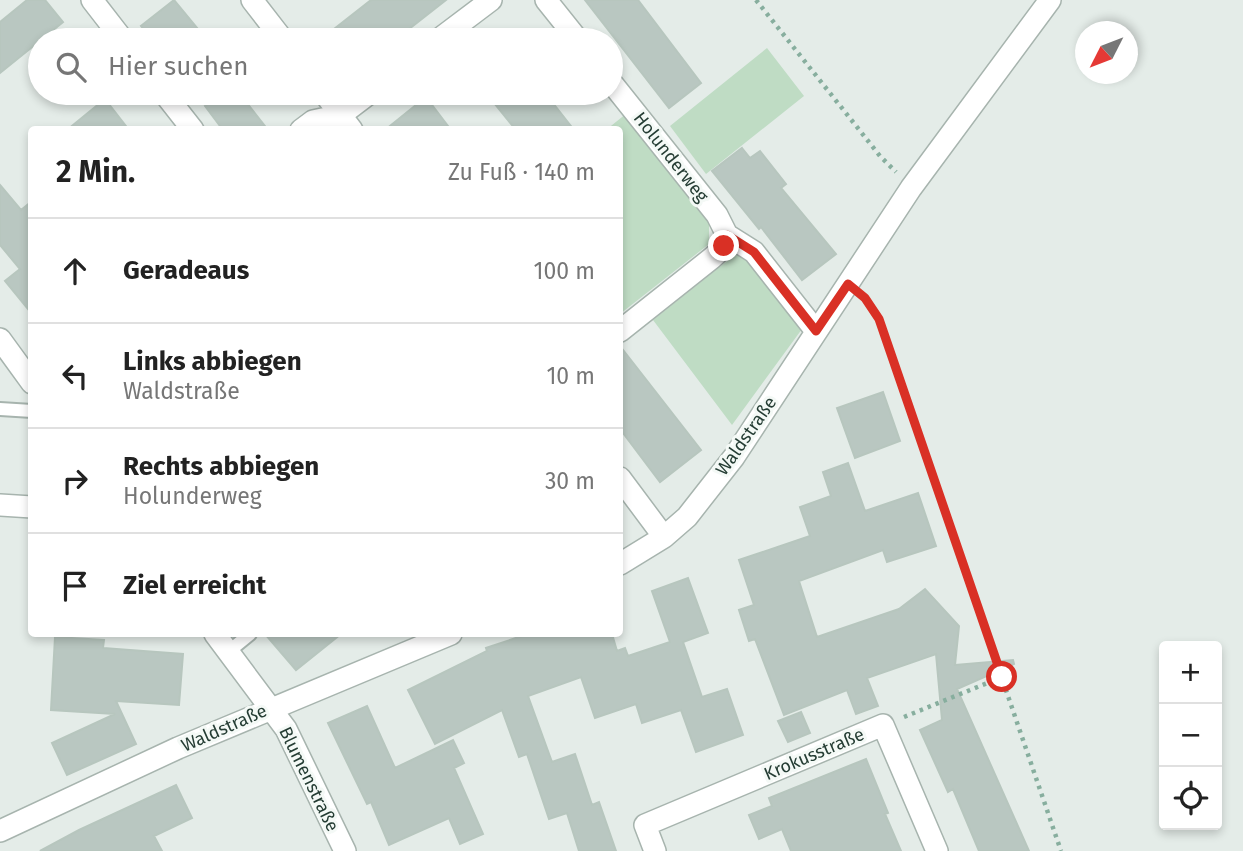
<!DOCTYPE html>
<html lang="de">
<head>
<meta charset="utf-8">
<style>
	body { margin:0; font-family:"Fira Sans",sans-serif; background:#f2f2f2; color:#222 }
	.controls { position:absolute; right:21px; bottom:21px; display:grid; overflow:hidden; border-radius:7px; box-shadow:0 4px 10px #0003 }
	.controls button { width:63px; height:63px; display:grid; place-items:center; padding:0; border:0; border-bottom:2px solid #e0e0e0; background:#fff; color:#222; font:35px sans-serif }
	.compass { position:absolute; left:1075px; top:21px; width:63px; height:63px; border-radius:50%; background:#fff; box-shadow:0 4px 10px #0003; rotate:228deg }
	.stop { position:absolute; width:21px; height:21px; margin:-16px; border:5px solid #d93025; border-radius:50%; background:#fff }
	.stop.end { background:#d93025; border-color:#fff; box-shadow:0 2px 7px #0008 }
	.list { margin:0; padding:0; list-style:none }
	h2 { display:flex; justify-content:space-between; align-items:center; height:91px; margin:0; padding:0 28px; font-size:30px }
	h2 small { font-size:23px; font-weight:400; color:#767676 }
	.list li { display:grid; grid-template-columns:46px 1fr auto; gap:21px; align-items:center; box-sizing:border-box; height:105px; padding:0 28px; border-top:2px solid #e0e0e0 }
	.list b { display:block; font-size:26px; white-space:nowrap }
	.list p { margin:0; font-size:23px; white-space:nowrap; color:#767676 }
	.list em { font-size:23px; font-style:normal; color:#767676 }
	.icon { flex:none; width:38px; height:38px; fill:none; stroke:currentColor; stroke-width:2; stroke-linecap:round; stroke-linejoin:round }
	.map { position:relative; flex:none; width:1243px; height:851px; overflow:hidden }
	.search { position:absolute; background:#fff; box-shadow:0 4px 10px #0003; left:28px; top:28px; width:595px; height:77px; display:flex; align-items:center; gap:18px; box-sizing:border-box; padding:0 24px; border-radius:38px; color:#767676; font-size:26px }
	.panel { position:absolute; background:#fff; box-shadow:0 4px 10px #0003; left:28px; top:126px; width:595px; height:511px; border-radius:7px }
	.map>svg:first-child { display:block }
	.green { fill:#bfdcc4 }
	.building { fill:#b9c7c1; stroke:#b7c6be; stroke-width:2 }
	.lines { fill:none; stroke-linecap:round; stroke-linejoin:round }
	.service-casing { stroke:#a7b4ae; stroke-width:16 }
	.minor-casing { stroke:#a7b4ae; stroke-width:24 }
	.path { stroke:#87ae9e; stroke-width:4.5; stroke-dasharray:3.5 5; stroke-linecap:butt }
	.service { stroke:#fff; stroke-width:12 }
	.minor { stroke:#fff; stroke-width:21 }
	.route { stroke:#d93025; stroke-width:9 }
	.labels { text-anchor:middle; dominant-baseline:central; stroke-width:6; stroke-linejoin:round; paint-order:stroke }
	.street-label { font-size:18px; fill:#253d34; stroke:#f4f9f6 }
</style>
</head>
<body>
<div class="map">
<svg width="1243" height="851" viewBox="0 0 1243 851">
	<rect width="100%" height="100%" fill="#e4ece8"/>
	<path class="green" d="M 767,48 L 804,96 L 706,174 L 670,126 Z
		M 627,113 L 709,222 L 709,244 L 620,314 L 620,130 L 606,130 Z
		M 736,254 L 748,257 L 802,329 L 732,425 L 653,320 Z"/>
	<path class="building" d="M 27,0 L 45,0 L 63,22 L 0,73 L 0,22 Z
		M 174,0 L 207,40 L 152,40 L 141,26 Z
		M 371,0 L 446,0 L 395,40 L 320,40 Z
		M 585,0 L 638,0 L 701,83 L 669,108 Z
		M 222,93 L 239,93 L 268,130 L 223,130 L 205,106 Z
		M 486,93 L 545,93 L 574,130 L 516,130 Z
		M 426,97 L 451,130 L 385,130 Z
		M 105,99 L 129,130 L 67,130 Z
		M 742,148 L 750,158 L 760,151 L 786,184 L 781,188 L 836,254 L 802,280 L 761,227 L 759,229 L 712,171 Z
		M 0,185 L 21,210 L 32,201 L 32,314 L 5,281 L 20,269 L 0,245 Z
		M 620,346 L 701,450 L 660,482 L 620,429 Z
		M 883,392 L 900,441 L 855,458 L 837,408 Z
		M 848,463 L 865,511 L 918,493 L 936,546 L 887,562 L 883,550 L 799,581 L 817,637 L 899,609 L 925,589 L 959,626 L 955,665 L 1013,660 L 1014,664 L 957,689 L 1029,851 L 979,851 L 953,789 L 948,792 L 920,730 L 942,720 L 936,654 L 867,678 L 878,706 L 856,714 L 847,690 L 784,715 L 755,639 L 749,641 L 739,610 L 754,605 L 739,560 L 810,536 L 800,507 L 831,496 L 823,472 Z
		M 688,578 L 708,633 L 683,642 L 702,697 L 727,689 L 743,735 L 696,752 L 681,710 L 642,723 L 636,704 L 595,718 L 581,677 L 528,696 L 552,762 L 575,754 L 592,805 L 599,802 L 616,851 L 579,851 L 567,813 L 549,819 L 527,754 L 519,757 L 502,710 L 435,744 L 408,690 L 487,651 L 486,648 L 528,634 L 612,634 L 617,651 L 625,648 L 628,656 L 670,642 L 652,591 Z
		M 265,634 L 341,634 L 296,670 Z
		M 55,637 L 104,640 L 103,648 L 183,654 L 179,705 L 116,701 L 136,744 L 67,775 L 52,743 L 115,714 L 51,710 Z
		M 367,706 L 395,768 L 453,740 L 464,763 L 454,768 L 483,834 L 460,844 L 449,818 L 389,845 L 371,802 L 367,804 L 328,723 Z
		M 801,712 L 810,733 L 788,742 L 778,721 Z
		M 866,759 L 888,813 L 885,814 L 901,851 L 791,851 L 782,829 L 759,839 L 749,815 L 772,806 L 769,798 Z
		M 176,785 L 192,818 L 154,836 L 162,851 L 40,851 L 79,830 Z"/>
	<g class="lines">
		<g class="service-casing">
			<path id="service" d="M 0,409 L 32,411
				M 228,652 L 250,634"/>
		</g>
		<g class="minor-casing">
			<path id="minor" d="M 92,0 L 123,40
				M 252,0 L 283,40
				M 546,0 L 578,40
				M 438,40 L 491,0
				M 611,82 L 717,215 L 727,235 L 725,246 L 712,258 L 620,331
				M 164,93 L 193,130
				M 324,93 L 352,130
				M 301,130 L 313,121 L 341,115 L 370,93
				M 727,235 L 754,252 L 816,331
				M 0,339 L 32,383
				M 620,478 L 664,537
				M 0,505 L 32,507
				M 620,564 L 664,537 L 687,517 L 734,457 L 911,188 L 1050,0
				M 215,634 L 286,729 L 345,851
				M 0,831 L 178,748 L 451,634
				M 655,851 L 645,825 L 883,725 L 937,851"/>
		</g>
		<path class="path" d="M 756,0 L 880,156 L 896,172
			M 865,298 L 879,319 L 1061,851
			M 904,717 L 1002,677"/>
		<use href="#service" class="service"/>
		<use href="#minor" class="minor"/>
	</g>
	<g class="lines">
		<path class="route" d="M 724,246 L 727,235 L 754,252 L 816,331 L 848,284 L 865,298 L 879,319 L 1002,677"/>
	</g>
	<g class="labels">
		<g class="street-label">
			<text transform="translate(671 157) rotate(52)">Holunderweg</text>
			<text transform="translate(746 436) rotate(-55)">Waldstraße</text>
			<text transform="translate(224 728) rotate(-24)">Waldstraße</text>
			<text transform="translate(814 754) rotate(-23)">Krokusstraße</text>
			<text transform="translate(309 779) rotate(64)">Blumenstraße</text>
		</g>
	</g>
</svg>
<div class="controls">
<button>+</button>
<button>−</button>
<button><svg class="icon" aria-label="locate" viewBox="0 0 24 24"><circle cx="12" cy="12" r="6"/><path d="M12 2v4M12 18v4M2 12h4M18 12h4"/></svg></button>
</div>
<svg class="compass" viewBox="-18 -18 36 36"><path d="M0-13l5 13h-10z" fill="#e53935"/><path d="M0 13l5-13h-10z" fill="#767676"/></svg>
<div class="stop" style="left:1002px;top:677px"></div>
<div class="stop end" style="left:724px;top:246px"></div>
<div class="search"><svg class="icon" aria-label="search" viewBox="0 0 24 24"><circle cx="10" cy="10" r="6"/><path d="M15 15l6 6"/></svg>Hier suchen</div>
<section class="panel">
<h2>2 Min.<small>Zu Fuß · 140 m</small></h2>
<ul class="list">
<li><svg class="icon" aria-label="ahead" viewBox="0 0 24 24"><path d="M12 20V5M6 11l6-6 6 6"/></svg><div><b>Geradeaus</b></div><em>100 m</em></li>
<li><svg class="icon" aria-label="left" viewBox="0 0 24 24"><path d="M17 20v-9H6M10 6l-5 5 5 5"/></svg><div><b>Links abbiegen</b><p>Waldstraße</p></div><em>10 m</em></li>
<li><svg class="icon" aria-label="right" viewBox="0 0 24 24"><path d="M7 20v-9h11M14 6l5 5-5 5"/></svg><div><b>Rechts abbiegen</b><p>Holunderweg</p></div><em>30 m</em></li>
<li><svg class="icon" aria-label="arrive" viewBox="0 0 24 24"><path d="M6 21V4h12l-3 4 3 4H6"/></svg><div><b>Ziel erreicht</b></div></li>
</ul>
</section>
</div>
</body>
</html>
